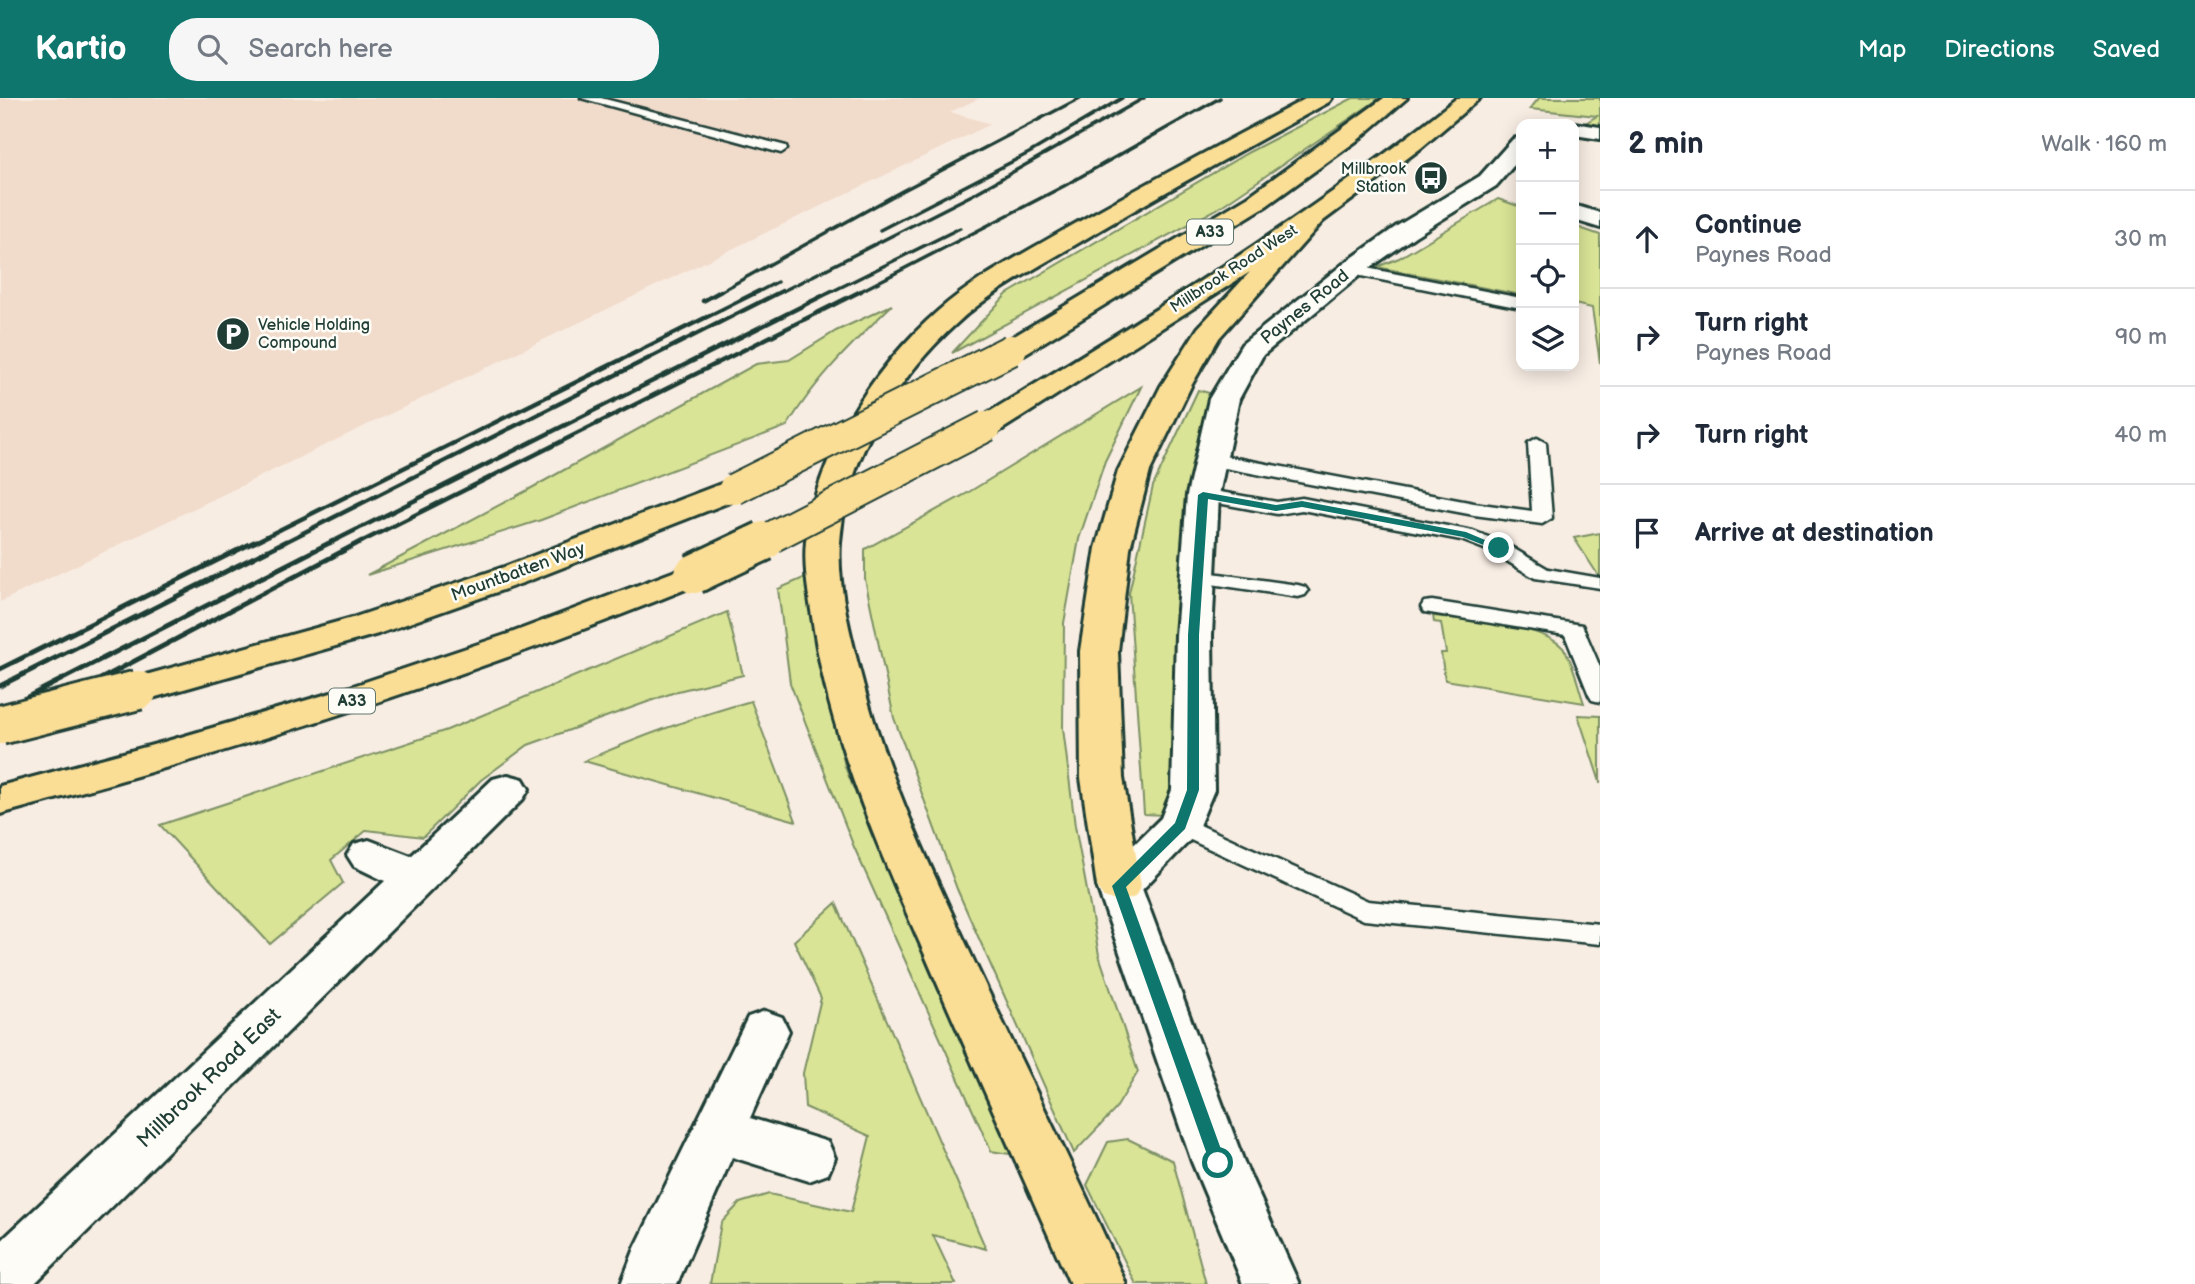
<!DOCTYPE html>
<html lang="en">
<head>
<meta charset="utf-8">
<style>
	body { margin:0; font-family:"Balsamiq Sans",sans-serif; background:#f6f6f7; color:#1f2937 }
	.controls { position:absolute; right:21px; top:21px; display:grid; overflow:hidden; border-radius:14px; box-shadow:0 4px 18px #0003 }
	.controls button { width:63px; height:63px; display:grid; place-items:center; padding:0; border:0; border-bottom:2px solid #e0e1e3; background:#fff; color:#1f2937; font:35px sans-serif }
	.stop { position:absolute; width:21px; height:21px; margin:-16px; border:5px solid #0f766e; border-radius:50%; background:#fff }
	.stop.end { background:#0f766e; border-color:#fff; box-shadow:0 2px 7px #0008 }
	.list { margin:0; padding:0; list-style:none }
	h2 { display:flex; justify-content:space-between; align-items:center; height:91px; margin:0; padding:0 28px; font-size:30px }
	h2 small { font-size:23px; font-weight:400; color:#747a83 }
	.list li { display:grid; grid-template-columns:46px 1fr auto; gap:21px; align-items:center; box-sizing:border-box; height:98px; padding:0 28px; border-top:2px solid #e0e1e3 }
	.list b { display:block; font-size:26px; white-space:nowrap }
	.list p { margin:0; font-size:23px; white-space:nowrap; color:#747a83 }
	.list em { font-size:23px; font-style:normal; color:#747a83 }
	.icon { flex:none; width:38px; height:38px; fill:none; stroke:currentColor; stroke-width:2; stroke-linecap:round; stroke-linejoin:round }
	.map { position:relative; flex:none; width:1600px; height:1186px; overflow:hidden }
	header { display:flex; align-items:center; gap:42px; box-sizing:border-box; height:98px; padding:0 35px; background:#0f766e; color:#fff }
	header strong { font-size:33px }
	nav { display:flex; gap:38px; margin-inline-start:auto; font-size:24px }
	.search { width:490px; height:63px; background:#f6f6f7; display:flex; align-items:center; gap:18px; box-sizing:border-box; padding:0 24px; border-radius:28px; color:#747a83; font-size:26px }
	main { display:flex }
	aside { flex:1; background:#fff }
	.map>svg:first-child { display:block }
	.built { fill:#f1dbcb }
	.green { fill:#d9e496; stroke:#7c9065; stroke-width:2 }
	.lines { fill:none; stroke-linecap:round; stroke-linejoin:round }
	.lane-casing { stroke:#1f3d34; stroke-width:5 }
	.street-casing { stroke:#1f3d34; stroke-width:6 }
	.secondary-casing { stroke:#1f3d34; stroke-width:6 }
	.highway-casing { stroke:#1f3d34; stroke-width:6 }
	.lane { fill:#fdfcf7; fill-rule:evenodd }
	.street { fill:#fdfcf7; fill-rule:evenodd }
	.secondary { fill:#fdfcf7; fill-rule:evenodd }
	.highway { fill:#fbde96; fill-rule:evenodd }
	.rail-far2 { stroke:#1f3d34; stroke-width:3.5 }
	.rail-far1 { stroke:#1f3d34; stroke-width:4.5 }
	.rail { stroke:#1f3d34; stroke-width:5 }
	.highway-bridge-far1-casing { stroke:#1f3d34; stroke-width:34; stroke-linecap:butt }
	.highway-bridge-casing { stroke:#1f3d34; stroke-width:44; stroke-linecap:butt }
	.highway-bridge-far1 { stroke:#fbde96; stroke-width:30 }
	.highway-bridge { stroke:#fbde96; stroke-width:38 }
	.route { fill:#0f766e }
	.labels { text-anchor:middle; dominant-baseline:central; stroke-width:5; stroke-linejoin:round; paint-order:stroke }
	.far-poi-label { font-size:16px; fill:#1f3d34; stroke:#fdfcf7; text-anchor:end }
	.shield { fill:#fdfcf7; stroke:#62766e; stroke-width:2 }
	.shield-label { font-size:16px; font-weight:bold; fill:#1f3d34 }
	.far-street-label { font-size:16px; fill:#1f3d34; stroke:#fdfcf7 }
	.street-label { font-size:18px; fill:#1f3d34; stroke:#fdfcf7 }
	.near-street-label { font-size:21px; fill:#1f3d34; stroke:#fdfcf7 }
</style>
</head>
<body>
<header>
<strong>Kartio</strong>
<div class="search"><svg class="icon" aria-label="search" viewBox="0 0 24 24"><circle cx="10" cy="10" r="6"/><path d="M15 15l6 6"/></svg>Search here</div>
<nav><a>Map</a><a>Directions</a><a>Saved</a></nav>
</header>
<main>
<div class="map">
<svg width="1600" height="1186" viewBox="0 0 1600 1186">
	<rect width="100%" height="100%" fill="#f8ede3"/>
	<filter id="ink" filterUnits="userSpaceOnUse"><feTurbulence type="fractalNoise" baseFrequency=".0143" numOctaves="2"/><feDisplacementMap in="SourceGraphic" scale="14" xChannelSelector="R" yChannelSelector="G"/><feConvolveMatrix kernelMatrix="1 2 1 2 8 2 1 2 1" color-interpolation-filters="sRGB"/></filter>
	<g filter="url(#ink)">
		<path class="built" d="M 0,0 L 980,0 L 950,14 L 991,26 L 0,504 Z"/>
		<path class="green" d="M 1353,0 L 1380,0 L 1217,111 L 952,255 L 1007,196 L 1249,54 Z
			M 1539,0 L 1600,0 L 1600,33 L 1580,28 L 1597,18 L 1530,11 Z
			M 1498,101 L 1521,109 L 1521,197 L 1377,169 L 1399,160 Z
			M 1574,128 L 1600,137 L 1600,265 L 1592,210 L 1574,206 Z
			M 892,207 C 849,249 819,277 787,328 L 541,422 L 367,477 L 526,393 L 756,266 L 789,262 L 836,233 Z
			M 1141,289 L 1105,363 L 1079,441 L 1064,525 L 1063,630 L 1075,728 L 1099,857 L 1138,974 L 1115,1012 L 1074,1055 L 957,791 L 894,620 L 865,481 L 865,451 L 964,397 Z
			M 1198,292 L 1209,295 C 1189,385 1178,475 1177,567 C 1176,612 1179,657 1180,702 L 1165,717 L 1144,716 L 1129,495 L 1153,388 Z
			M 1600,435 L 1600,480 L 1574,440 Z
			M 806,479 L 845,669 L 899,801 L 1022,1058 L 991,1053 L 854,749 L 790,585 L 778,491 Z
			M 727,514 L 743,577 L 678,593 L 528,647 L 481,682 L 423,739 L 367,732 L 331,762 L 343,785 L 270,846 L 160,727 L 447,632 Z
			M 1433,518 C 1464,522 1550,526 1566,554 C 1575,569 1578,589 1584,605 L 1445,582 L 1441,555 L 1446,555 L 1441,525 L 1434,524 Z
			M 751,603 L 796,723 L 584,663 C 639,639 693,619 751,603 Z
			M 1578,617 L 1600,618 L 1600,685 L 1600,684 Z
			M 836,805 L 986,1151 L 933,1137 L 956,1186 L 710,1186 L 721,1125 L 740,1105 L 769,1096 L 851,1114 L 870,1038 L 805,1009 L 803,975 L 821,900 L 794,843 Z
			M 1128,1041 L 1173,1063 L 1206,1186 L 1136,1186 L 1087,1087 L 1108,1044 Z"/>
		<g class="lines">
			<g class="lane-casing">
				<path id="lane" d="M 581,0 L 601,0 L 786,48 L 787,51 L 781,55 Z
					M 1351,167 L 1516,199 L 1521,201 L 1521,207 L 1516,209 L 1346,175 L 1343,172 Z
					M 1537,340 L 1546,345 L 1552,420 L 1542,426 L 1474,417 L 1209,367 L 1200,361 L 1209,355 L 1474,405 L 1532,413 L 1528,345 Z
					M 1203,391 L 1277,404 L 1302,400 L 1473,433 L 1506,446 L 1548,471 L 1600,480 L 1600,490 L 1535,480 L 1492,454 L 1461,442 L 1302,412 L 1277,416 L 1196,401 L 1193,397 Z
					M 1198,473 L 1298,487 L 1305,489 L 1308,493 L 1305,497 L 1298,499 L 1191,483 L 1188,479 L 1191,475 Z
					M 1432,503 L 1582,527 L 1600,569 L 1600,604 L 1592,602 L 1589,597 L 1565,537 L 1424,514 L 1421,509 L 1424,504 Z
					M 1180,718 L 1368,803 L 1600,826 L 1600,846 L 1364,822 L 1171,733 L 1167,727 L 1171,721 Z"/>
			</g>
			<g class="street-casing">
				<path id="street" d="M 1574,25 L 1600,29 L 1600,41 L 1574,37 L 1574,26 L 1567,26 Z
					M 1521,39 L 1521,59 L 1496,88 L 1415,138 L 1360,177 L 1263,257 L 1239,301 L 1219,397 L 1212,537 L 1214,692 L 1195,737 L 1135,799 L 1119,804 L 1103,799 L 1097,788 L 1103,777 L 1161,720 L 1172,692 L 1176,537 L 1187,397 L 1209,301 L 1242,246 L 1342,167 L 1397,128 L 1480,78 L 1513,41 Z
					M 1574,107 L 1600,115 L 1600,130 L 1574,122 Z
					M 508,677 L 523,681 L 529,691 L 523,701 L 34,1186 L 0,1186 L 0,1144 L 385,783 L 354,768 L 347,757 L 354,746 L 369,742 L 411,758 L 493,681 Z
					M 765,913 L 782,919 L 789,933 L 750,1020 L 828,1044 L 835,1060 L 828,1076 L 809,1083 L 732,1059 L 677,1186 L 621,1186 L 635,1150 L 748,919 Z"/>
			</g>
			<g class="secondary-casing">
				<path id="secondary" d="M 1119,772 L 1135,777 L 1141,788 L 1244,1064 L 1299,1186 L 1243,1186 L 1192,1064 L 1097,788 L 1103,777 Z"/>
			</g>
			<g class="highway-casing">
				<path id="highway" d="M 1307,0 L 1332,0 L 1329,4 C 1244,51 1158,97 1075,147 C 1035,171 991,193 957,225 C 896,280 846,361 840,444 C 837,485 849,531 859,570 C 883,667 925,758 967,848 C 1019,961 1076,1072 1126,1186 L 1070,1186 C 1022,1076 972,967 925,857 C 879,752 832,646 814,532 C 810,503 803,472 806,443 C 817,356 873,270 938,213 C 973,182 1016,160 1057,136 C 1139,89 1223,45 1307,0 Z
					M 1384,0 L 1407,0 L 1359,41 L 1266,108 L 1021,258 L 1011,260 L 1001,258 L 997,252 L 1001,246 L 1249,98 Z
					M 1457,0 L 1480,0 L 1421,50 L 1323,123 L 1219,240 L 1191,288 L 1150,373 L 1130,450 L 1118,553 L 1123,680 L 1141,788 L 1135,799 L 1119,804 L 1103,799 L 1097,788 L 1081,680 L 1080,553 L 1096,450 L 1118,373 L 1161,288 L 1198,230 L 1250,174 L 998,334 L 987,337 L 976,334 L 972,328 L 976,322 C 1142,222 1306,121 1457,0 Z
					M 734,381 L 745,384 L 750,391 L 745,398 L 528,483 L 378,536 L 138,604 L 124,601 L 119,592 L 124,583 L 352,520 L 504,469 Z
					M 694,466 L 706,469 L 711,476 L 706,483 C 476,577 240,652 0,716 L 0,688 L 164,644 L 338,593 L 511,535 Z"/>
			</g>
			<use href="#lane" class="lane"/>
			<use href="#street" class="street"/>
			<use href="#secondary" class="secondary"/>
			<use href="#highway" class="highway"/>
			<path class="rail-far2" d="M 880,132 L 1029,55 L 1122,0
				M 718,195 L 902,93 L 1080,0
				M 756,195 L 777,184
				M 779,195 L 972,97 L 1144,0
				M 829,195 L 960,130
				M 857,195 L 1064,88 L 1220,0"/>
			<path class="rail-far1" d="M 703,203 L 721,193
				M 253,445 L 759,193
				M 283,445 L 782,193
				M 330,445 L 832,193
				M 359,445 L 861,193"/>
			<path class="rail" d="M 0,571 L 256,443
				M 0,588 L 286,443
				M 0,613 L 333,443
				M 0,634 L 362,443"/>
			<g class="highway-bridge-far1-casing">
				<path id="highway-bridge-far1" d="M 734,391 L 1011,252
					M 760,445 L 987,328"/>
			</g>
			<g class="highway-bridge-casing">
				<path id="highway-bridge" d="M 694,476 L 764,443
					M 0,627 L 138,592"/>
			</g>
			<use href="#highway-bridge-far1" class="highway-bridge-far1"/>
			<use href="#highway-bridge" class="highway-bridge"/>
		</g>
	</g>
	<path class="route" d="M 1203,394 L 1276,407 L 1302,403 L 1466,434 L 1504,450 L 1499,453 L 1463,439 L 1302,409 L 1276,413 L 1208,401 L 1199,537 L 1199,692 L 1185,731 L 1126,789 L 1226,1065 L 1224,1069 L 1212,1069 L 1210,1065 L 1112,788 L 1175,725 L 1187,692 L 1188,537 L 1198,397 Z"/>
	<defs>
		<g id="bus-disc" transform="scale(1.75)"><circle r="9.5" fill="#1f3d34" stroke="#fdfcf7"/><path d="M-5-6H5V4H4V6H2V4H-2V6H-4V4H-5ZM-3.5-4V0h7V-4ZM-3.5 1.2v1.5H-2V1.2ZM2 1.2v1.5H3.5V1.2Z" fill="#fff"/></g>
		<g id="parking-disc" transform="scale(1.75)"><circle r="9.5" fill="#1f3d34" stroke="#fdfcf7"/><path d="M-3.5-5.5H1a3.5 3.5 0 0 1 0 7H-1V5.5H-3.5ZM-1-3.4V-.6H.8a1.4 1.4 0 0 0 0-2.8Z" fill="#fff"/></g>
	</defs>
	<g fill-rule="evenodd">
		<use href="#bus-disc" x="1431" y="80"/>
		<use href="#parking-disc" x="233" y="236"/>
	</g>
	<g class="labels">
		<g class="far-poi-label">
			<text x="1406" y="71">Millbrook<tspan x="1406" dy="18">Station</tspan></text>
			<text x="258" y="227" text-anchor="start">Vehicle Holding<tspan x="258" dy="18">Compound</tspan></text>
		</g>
		<g class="shield">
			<rect x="1187" y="121.5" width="46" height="25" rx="5"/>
			<rect x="329" y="590.5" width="46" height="25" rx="5"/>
		</g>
		<g class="shield-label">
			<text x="1210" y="134">A33</text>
			<text x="352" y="603">A33</text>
		</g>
		<g class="far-street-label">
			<text transform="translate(1234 171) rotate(-33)">Millbrook Road West</text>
		</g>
		<g class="street-label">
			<text transform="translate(1305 209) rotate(-39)">Paynes Road</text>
			<text transform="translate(518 474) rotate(-20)">Mountbatten Way</text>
		</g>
		<g class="near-street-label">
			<text transform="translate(209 980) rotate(-44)">Millbrook Road East</text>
		</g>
	</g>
</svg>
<div class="controls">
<button>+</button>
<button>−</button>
<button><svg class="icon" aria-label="locate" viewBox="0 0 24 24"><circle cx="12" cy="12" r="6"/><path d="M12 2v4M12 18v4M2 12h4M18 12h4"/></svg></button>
<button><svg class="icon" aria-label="layers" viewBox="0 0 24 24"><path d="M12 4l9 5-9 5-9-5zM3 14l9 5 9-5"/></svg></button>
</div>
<div class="stop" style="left:1218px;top:1065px"></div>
<div class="stop end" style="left:1499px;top:450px"></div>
</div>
<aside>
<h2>2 min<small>Walk · 160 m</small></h2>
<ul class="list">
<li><svg class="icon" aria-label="ahead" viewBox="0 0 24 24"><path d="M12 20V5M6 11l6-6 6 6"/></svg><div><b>Continue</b><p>Paynes Road</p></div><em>30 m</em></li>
<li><svg class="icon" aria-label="right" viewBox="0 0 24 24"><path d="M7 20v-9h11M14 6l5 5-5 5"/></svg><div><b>Turn right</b><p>Paynes Road</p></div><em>90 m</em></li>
<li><svg class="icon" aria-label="right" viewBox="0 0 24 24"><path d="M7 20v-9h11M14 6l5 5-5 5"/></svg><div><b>Turn right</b></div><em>40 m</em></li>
<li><svg class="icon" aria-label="arrive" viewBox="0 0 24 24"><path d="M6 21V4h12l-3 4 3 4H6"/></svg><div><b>Arrive at destination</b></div></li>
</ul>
</aside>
</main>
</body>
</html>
